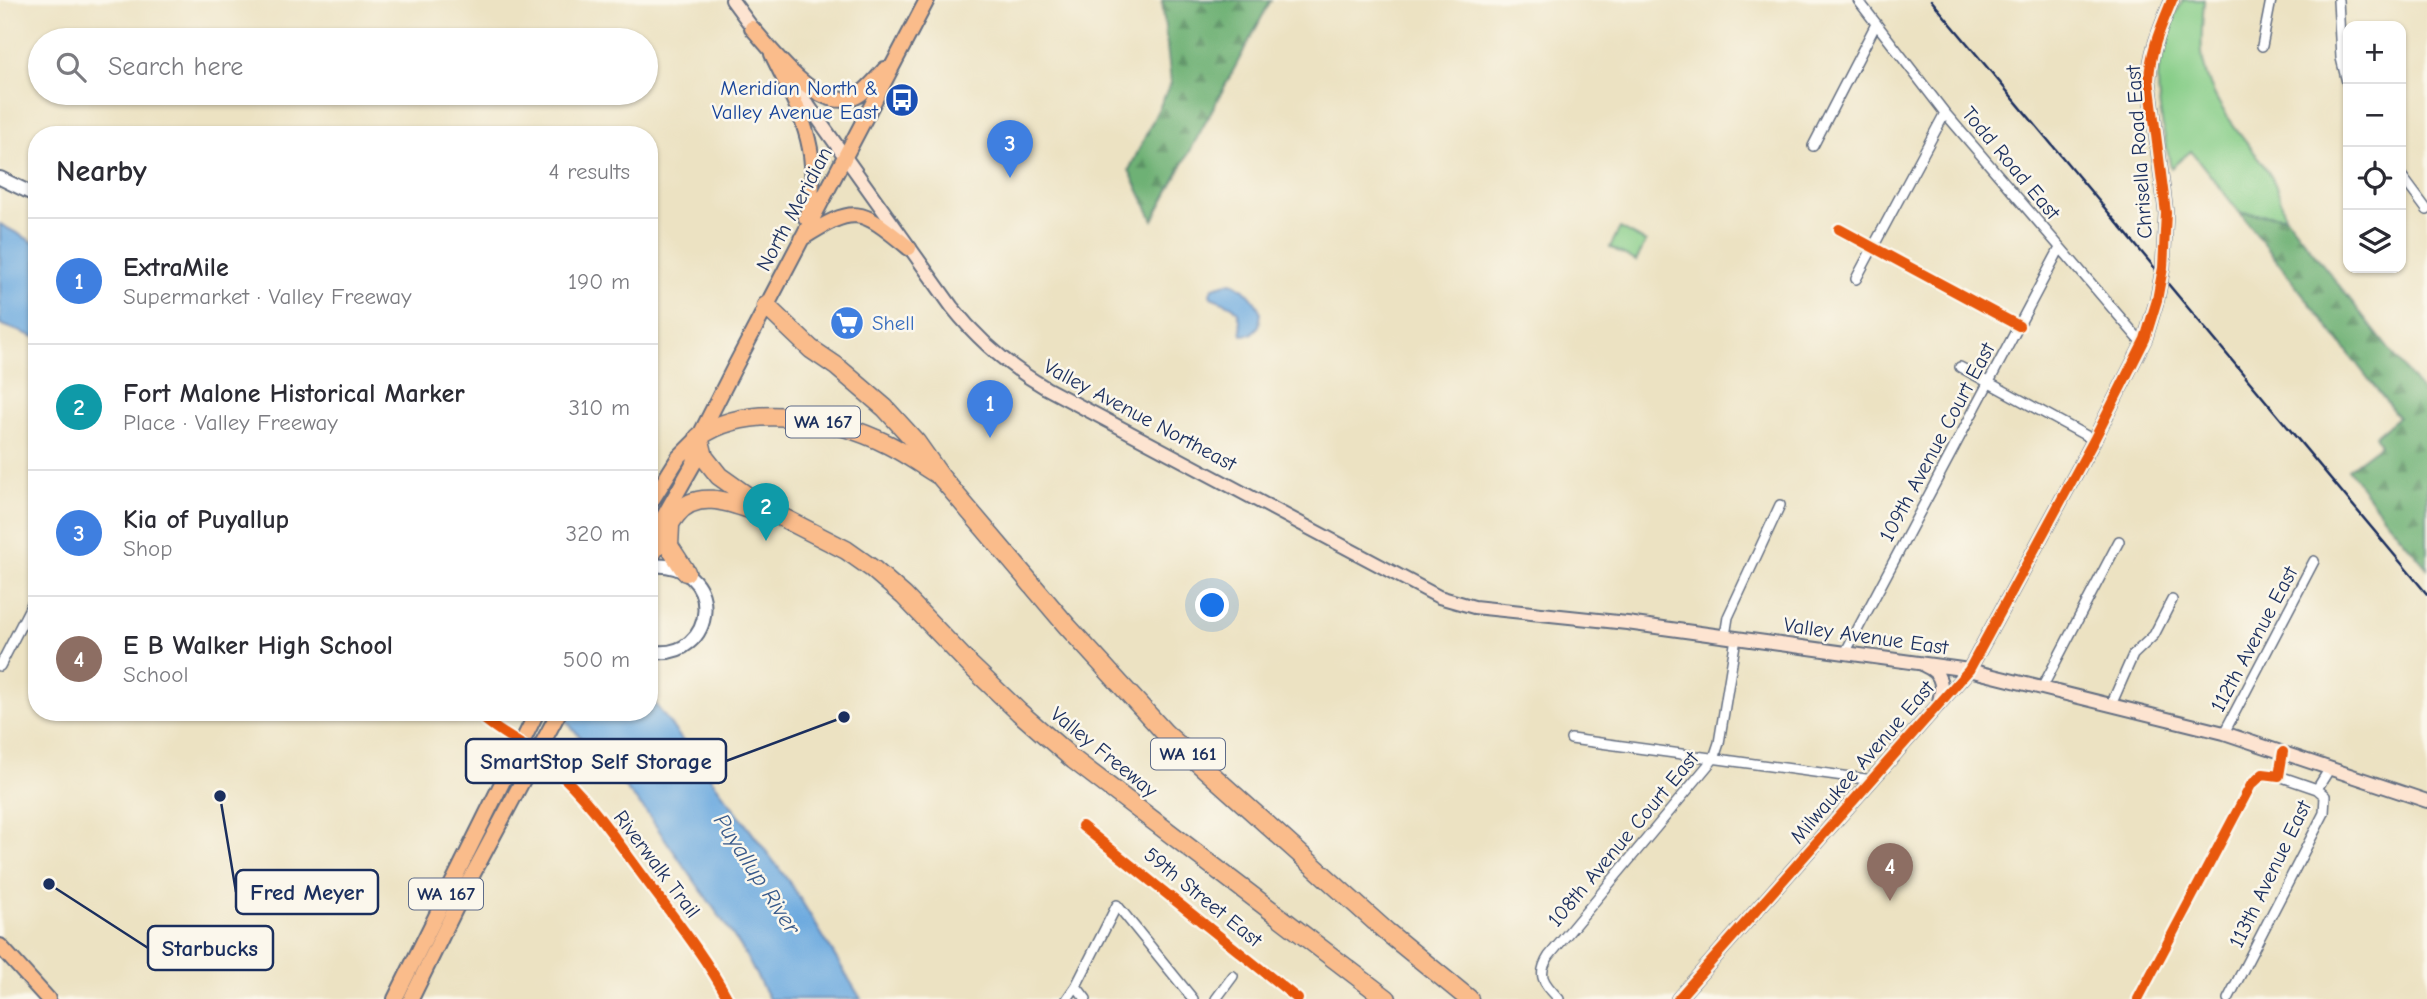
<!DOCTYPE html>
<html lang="en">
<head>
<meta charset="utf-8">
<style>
	body { margin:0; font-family:"Comic Neue",sans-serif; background:#f7f7f7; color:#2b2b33 }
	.controls { position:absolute; right:21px; top:21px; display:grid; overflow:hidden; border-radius:14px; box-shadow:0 2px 5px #0004 }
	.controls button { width:63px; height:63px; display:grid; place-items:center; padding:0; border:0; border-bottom:2px solid #e1e1e2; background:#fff; color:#2b2b33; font:35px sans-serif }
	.you { position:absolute; left:1213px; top:606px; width:24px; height:24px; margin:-18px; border:5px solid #fff; border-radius:50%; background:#1a73e8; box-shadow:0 0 0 10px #1a73e833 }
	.badge { display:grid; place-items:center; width:46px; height:46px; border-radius:50%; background:#0b8043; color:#fff; font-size:23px; font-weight:700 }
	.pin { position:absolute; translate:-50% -58px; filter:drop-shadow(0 2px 4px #0008) }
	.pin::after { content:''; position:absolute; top:37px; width:24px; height:21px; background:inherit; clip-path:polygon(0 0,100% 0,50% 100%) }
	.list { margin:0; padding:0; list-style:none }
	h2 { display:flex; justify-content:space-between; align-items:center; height:91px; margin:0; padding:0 28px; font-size:30px }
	h2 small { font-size:23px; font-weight:400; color:#7c7c81 }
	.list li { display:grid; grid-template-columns:46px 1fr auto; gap:21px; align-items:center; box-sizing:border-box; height:126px; padding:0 28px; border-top:2px solid #e1e1e2 }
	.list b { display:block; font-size:26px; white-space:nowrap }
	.list p { margin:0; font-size:23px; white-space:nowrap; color:#7c7c81 }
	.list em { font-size:23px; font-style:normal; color:#7c7c81 }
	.icon { flex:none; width:38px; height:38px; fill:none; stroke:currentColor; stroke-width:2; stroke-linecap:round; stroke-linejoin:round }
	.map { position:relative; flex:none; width:2427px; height:999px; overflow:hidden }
	.search { position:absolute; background:#fff; box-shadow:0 2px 5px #0004; left:28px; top:28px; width:630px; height:77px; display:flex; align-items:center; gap:18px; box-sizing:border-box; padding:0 24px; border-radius:38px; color:#7c7c81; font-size:26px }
	.panel { position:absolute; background:#fff; box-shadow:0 2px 5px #0004; left:28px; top:126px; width:630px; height:595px; border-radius:28px }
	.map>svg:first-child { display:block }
	.green { fill:#88ce89; stroke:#527e74; stroke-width:2 }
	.forest { fill:url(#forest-firs); stroke:#44706a; stroke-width:2 }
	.water { fill:#6daadf; stroke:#446c9e; stroke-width:2 }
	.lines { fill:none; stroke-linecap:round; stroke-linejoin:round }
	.minor-casing { stroke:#646e81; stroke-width:12 }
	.tertiary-casing { stroke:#646e81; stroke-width:16 }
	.secondary-casing { stroke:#646e81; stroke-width:16 }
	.primary-casing { stroke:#646e81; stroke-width:18 }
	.motorway-casing { stroke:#646e81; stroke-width:21 }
	.minor { stroke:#fff; stroke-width:9 }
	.tertiary { stroke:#fff; stroke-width:12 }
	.secondary { stroke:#fde4d1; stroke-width:12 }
	.primary { stroke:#fabc8b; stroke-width:14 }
	.motorway { stroke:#fabc8b; stroke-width:18 }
	.rail { stroke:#1b2f5e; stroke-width:2.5 }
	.cycleway-casing { stroke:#fbf7ec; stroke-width:15 }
	.cycleway { stroke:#e8590c; stroke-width:10 }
	.labels { text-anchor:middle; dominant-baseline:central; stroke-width:5; stroke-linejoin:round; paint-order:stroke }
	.shield { fill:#fbf7ec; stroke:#5e6b89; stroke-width:2 }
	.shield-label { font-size:19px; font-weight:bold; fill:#1b2f5e }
	.transit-label { font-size:21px; fill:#164399; stroke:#fbf7ec; text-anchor:end }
	.street-label { font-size:21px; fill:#1b2f5e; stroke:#fbf7ec }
	.shop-label { font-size:21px; fill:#366cbe; stroke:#fbf7ec; text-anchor:start }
	.water-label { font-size:23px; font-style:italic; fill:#385a8b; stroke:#fbf7ec }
	.leader { fill:none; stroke:#1b2f5e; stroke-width:2.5 }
	.callout-dot { fill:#1b2f5e; stroke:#fbf7ec; stroke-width:2.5 }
	.callout { fill:#fbf7ec; stroke:#1b2f5e; stroke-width:2.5 }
	.callout-label { font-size:23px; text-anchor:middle; font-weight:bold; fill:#1b2f5e }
</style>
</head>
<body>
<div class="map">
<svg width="2427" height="999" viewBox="0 0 2427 999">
	<defs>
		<pattern id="forest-firs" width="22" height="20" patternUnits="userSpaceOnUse" patternTransform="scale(1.75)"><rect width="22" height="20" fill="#6eb175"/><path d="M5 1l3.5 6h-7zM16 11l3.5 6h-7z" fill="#5a9063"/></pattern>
	</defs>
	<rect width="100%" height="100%" fill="#fbf7ec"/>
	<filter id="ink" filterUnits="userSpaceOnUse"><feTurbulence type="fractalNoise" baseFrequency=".0143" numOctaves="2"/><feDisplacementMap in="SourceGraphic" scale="14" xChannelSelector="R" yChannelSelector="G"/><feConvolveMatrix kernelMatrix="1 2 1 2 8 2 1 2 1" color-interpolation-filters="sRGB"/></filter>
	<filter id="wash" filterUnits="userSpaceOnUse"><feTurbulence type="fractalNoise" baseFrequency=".00686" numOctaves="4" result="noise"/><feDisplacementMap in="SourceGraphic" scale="28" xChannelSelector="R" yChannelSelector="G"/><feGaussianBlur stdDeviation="1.57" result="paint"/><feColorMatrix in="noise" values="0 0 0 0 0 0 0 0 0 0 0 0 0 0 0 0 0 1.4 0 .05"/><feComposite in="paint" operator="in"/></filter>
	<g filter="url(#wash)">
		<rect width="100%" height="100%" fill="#ece2c2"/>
		<path class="green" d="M 2183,0 L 2204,0 C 2203,21 2199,45 2204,65 C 2214,112 2250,140 2273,180 C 2279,191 2282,204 2285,216 L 2240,213 L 2191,151 L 2171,168 C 2163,129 2153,90 2161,50 C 2165,32 2175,16 2183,0 Z
			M 1620,228 L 1646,242 L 1636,261 L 1610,247 Z"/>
		<path class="forest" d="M 1162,0 L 1271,0 L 1153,220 L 1129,170 L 1171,83 Z
			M 2240,213 L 2285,216 L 2427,398 L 2427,568 L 2384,517 L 2348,469 L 2380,445 L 2375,436 L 2398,417 Z"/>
		<path class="water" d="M 0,224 L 37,244 L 37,338 L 0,324 Z
			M 1231,282 C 1243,285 1256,301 1261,313 L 1259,326 L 1251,334 L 1242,335 C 1239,303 1236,308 1211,297 L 1210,293 L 1213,287 Z
			M 649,696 L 793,887 L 861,999 L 769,999 L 741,947 L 644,809 L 558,712 L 649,712 Z"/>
	</g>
	<g filter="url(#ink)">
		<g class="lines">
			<g class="minor-casing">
				<path id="minor" d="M 1858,0 L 1945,113 L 2143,344
					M 2338,0 L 2341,58 L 2348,86
					M 2262,46 L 2271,0
					M 1813,146 L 1876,24
					M 2401,175 L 2427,210
					M 1839,229 L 2019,326
					M 1856,279 L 1945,113
					M 1960,367 L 2094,440
					M 1725,636 L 1728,617 L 1780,505
					M 1845,653 L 2060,248
					M 0,666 L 37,594
					M 2042,688 L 2119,541
					M 2111,705 L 2133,655 L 2154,635 L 2172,600
					M 2224,733 L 2314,561
					M 1571,739 L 1873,780
					M 2279,776 L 2317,789
					M 1082,826 L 1298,999
					M 1076,986 L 1086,999
					M 1067,999 L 1076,986 L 1117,905 L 1193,999
					M 1216,999 L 1233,976
					M 1559,999 C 1544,983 1536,976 1549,956 L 1714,758 L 1719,743 L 1736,638
					M 2138,999 L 2251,785 L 2263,774 L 2279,776 L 2283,752
					M 2228,999 L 2324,813 L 2325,796 L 2317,789 L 2330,768"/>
			</g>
			<g class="tertiary-casing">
				<path id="tertiary" d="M 0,178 L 37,196
					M 649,566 C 727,558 719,665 649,651
					M 1678,999 L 1969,670 L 2094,440 L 2145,339 L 2157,300 L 2163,268 L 2166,213 L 2149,80 C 2150,51 2161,27 2172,0"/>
			</g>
			<g class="secondary-casing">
				<path id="secondary" d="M 732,0 L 757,34
					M 786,74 L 952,307 C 978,340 1010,367 1046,388 L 1439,597 L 1474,607 L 1627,623 L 1969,670 L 2224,733 L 2427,801
					M 1925,666 C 1944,674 1943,688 1938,705"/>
			</g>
			<g class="primary-casing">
				<path id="primary" d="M 752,28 C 773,51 819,116 857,96 C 868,90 876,79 885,69
					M 772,54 C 799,110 825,154 806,218
					M 801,239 C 856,204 860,208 909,248
					M 649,505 L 679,457 L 698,438
					M 652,537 L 694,463 L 699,437 L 733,370 L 927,0
					M 0,946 L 48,999
					M 395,999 L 537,712
					M 411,999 L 466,887 L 559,712"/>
			</g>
			<g class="motorway-casing">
				<path id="motorway" d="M 766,306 L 811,349 L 836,366 L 885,408 L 916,442 L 940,476 L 1067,626 L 1165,733 L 1387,932 L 1469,999
					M 940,476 C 923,466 907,454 889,445 C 837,419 750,400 699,437 L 704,457 L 719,476 L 764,508 L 846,550 L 873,569 L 904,596 L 970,665 L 1019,712 L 1074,760 L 1387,999
					M 670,526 L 669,546 L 686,572
					M 649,557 C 659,544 666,528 676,515 C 696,488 732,503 758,512"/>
			</g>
			<use href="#minor" class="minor"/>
			<use href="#tertiary" class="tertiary"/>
			<use href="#secondary" class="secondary"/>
			<use href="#primary" class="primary"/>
			<use href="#motorway" class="motorway"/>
			<path class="rail" d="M 1931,0 L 2427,594"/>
			<g class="cycleway-casing">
				<path id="cycleway" d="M 1839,229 L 2019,326
					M 476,712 C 498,734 528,745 550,765 C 588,797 617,841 646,880 C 675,919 705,956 728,999
					M 1082,826 L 1298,999
					M 1678,999 L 1969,670 L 2094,440 L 2145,339 L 2157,300 L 2163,268 L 2166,213 L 2149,80 C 2150,51 2161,27 2172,0
					M 2138,999 L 2251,785 L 2263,774 L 2279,776 L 2283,752"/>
			</g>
			<use href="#cycleway" class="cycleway"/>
		</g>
	</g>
	<defs>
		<g id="bus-disc" transform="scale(1.75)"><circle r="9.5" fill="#1a4fb4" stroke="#fbf7ec"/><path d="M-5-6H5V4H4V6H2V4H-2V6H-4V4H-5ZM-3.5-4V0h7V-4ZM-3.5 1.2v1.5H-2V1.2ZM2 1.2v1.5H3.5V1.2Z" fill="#fff"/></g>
		<g id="supermarket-disc" transform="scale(1.75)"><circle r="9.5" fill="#3f7fe0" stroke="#fbf7ec"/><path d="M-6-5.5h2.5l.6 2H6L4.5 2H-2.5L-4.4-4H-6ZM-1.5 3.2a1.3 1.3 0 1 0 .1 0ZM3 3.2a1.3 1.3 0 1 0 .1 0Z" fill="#fff"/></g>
	</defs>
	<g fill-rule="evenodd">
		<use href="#bus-disc" x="902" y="100"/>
		<use href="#supermarket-disc" x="847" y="323"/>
	</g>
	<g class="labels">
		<g class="shield">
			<rect x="786" y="406.5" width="74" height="31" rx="5"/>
			<rect x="1151" y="738.5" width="74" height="31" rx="5"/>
			<rect x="409" y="878.5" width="74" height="31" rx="5"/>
		</g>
		<g class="shield-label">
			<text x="823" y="422">WA 167</text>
			<text x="1188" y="754">WA 161</text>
			<text x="446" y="894">WA 167</text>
		</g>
		<g class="transit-label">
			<text x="878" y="88">Meridian North &amp;<tspan x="878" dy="24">Valley Avenue East</tspan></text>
		</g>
		<g class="street-label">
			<text transform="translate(2139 152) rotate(-94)">Chrisella Road East</text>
			<text transform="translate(2011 163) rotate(50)">Todd Road East</text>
			<text transform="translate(794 209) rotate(-62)">North Meridian</text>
			<text transform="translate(1140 415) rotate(28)">Valley Avenue Northeast</text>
			<text transform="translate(1937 442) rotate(-62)">109th Avenue Court East</text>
			<text transform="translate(1866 636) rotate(8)">Valley Avenue East</text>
			<text transform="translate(2254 639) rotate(-62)">112th Avenue East</text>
			<text transform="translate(1104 752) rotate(39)">Valley Freeway</text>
			<text transform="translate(1862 762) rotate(-49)">Milwaukee Avenue East</text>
			<text transform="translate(1623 839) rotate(-50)">108th Avenue Court East</text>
			<text transform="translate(657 864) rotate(53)">Riverwalk Trail</text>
			<text transform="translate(2270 874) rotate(-64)">113th Avenue East</text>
			<text transform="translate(1203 897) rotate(39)">59th Street East</text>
		</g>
		<g class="shop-label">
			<text x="872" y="323">Shell</text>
		</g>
		<g class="water-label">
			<text transform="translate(757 874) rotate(57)">Puyallup River</text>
		</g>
	</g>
	<path class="leader" d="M844 717L726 761M220 796L236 892M49 884L148 948"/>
	<g class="callout-dot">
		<circle cx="844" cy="717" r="7"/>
		<circle cx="220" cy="796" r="7"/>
		<circle cx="49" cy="884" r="7"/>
	</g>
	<g class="callout">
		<rect x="466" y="739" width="260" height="44" rx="7"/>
		<rect x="236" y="870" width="142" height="44" rx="7"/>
		<rect x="148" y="926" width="125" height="44" rx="7"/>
	</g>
	<g class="callout-label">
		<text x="596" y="769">SmartStop Self Storage</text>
		<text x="307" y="900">Fred Meyer</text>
		<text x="210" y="956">Starbucks</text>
	</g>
</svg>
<div class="controls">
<button>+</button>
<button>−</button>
<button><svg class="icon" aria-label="locate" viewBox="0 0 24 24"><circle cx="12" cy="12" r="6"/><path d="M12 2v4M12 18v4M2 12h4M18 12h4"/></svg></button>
<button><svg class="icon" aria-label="layers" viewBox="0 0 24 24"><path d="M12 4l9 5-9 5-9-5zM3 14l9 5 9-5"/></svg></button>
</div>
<div class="you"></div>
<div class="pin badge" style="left:990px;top:438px;background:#3f7fe0">1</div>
<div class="pin badge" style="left:766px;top:541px;background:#0f9aa8">2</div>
<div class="pin badge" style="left:1010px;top:178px;background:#3f7fe0">3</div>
<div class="pin badge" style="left:1890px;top:901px;background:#8d6e63">4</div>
<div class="search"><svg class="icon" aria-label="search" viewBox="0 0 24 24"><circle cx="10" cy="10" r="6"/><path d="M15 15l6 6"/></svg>Search here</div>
<section class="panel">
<h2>Nearby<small>4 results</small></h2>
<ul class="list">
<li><span class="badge" style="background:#3f7fe0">1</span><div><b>ExtraMile</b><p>Supermarket · Valley Freeway</p></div><em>190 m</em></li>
<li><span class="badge" style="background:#0f9aa8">2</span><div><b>Fort Malone Historical Marker</b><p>Place · Valley Freeway</p></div><em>310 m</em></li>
<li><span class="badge" style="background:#3f7fe0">3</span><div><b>Kia of Puyallup</b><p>Shop</p></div><em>320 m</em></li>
<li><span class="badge" style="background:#8d6e63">4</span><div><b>E B Walker High School</b><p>School</p></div><em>500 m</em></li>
</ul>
</section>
</div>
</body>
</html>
